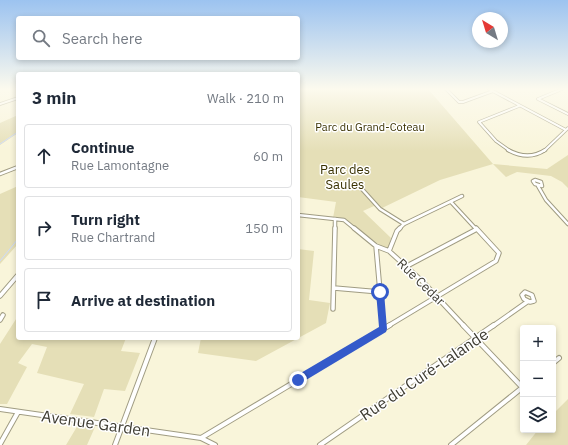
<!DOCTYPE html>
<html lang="en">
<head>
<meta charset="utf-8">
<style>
	body { margin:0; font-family:"IBM Plex Sans",sans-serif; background:#f6f6f7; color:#1f2937 }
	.controls { position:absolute; right:12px; bottom:12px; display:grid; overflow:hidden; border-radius:4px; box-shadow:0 2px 6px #0003 }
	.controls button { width:36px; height:36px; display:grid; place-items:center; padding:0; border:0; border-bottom:1px solid #e0e1e3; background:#fff; color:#1f2937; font:20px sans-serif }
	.compass { position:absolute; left:472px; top:12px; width:36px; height:36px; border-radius:50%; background:#fff; box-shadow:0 2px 6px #0003; rotate:322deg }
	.stop { position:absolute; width:12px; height:12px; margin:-9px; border:3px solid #345aca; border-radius:50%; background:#fff }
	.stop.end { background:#345aca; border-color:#fff; box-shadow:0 1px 4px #0008 }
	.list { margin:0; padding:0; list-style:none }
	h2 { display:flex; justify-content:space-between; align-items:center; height:52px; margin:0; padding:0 16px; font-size:17px }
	h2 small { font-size:13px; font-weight:400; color:#747a83 }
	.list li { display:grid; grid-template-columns:26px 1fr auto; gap:12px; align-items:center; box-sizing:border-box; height:64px; margin:0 8px 8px; padding:0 8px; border:1px solid #e0e1e3; border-radius:4px }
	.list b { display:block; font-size:15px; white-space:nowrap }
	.list p { margin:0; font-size:13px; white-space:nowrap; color:#747a83 }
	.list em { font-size:13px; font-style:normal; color:#747a83 }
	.icon { flex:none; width:22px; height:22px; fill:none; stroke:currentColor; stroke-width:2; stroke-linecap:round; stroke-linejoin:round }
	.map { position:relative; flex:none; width:568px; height:445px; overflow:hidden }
	.search { position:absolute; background:#fff; box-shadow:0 2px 6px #0003; left:16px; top:16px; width:284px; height:44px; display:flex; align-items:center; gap:10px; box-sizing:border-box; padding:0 14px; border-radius:4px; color:#747a83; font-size:15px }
	.panel { position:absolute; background:#fff; box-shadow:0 2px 6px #0003; left:16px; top:72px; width:284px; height:268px; border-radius:4px }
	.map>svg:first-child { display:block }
	.green { fill:#e5dfb7 }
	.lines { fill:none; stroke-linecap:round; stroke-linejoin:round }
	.stream { stroke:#cbdafc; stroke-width:1 }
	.minor-far3-casing { stroke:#a09c83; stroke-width:3.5 }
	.minor-far2-casing { stroke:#a09c83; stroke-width:4.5 }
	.minor-far1-casing { stroke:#a09c83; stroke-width:5.5 }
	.minor-casing { stroke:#a09c83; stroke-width:6 }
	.minor-far3 { stroke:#fff; stroke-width:2 }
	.minor-far2 { stroke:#fff; stroke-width:2.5 }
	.minor-far1 { stroke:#fff; stroke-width:3.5 }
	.minor { stroke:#fff; stroke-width:4 }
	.route { fill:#345aca }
	.labels { text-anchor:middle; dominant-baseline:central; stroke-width:3; stroke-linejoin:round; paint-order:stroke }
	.far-park-label { font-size:11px; fill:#393100; stroke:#fff }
	.park-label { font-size:13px; fill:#393100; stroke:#fff }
	.street-label { font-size:13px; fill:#3e3c32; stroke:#fff }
	.near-street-label { font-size:16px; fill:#3e3c32; stroke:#fff }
</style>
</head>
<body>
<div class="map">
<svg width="568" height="445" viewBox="0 0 568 445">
	<rect width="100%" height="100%" fill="#f9f5da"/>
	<path class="green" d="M 298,89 L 428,89 L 493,164 L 547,169 L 568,155 L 568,188 L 562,182 L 551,176 L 517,172 L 506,177 L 493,164 L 440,180 L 380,209 L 374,206 L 363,211 L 391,238 L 388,251 L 343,218 L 333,218 L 336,202 L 298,197 Z
		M 18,115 L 18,133 L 0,145 L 0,123 Z
		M 18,186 L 18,244 L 0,264 L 0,194 Z
		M 298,249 L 314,251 L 309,300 L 330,303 L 326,323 L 256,361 L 198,353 L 201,338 L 298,338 Z
		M 18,316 L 18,338 L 126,338 L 121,351 L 140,353 L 125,391 L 104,389 L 94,417 L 70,414 L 84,384 L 37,373 L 47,347 L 32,344 L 18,363 L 27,367 L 7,404 L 0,404 L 0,344 Z
		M 568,399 L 568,445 L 526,445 L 538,430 L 553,430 L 553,414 Z
		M 78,425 L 95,427 L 87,445 L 66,445 Z"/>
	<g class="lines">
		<path class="stream" d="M 0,144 L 18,132
			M 0,261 L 18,239"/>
		<g class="minor-far3-casing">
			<path id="minor-far3" d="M 446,89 L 459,102 L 463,102 L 493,91
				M 489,89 L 566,130
				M 562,89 L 538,99 L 568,114
				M 0,104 L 18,98
				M 510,151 L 496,141 L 479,122 L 519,106
				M 544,151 L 568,128"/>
		</g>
		<g class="minor-far2-casing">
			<path id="minor-far2" d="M 508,150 C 521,157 533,158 545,150
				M 0,174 L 18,167
				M 535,180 L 541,182 L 542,186 L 535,184 L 533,181 Z
				M 538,186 L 546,200 L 568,224
				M 361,188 L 380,209 L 404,224
				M 451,202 L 476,229
				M 298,215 L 344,220 L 355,229
				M 335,229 L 335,219
				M 399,229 L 404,224 L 462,196"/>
		</g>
		<g class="minor-far1-casing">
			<path id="minor-far1" d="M 354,228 L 376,246 L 389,251 L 422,281 L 464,326
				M 376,246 L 383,326
				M 389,251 L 397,231 L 400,228
				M 407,266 L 477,229
				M 334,288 L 380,292
				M 525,292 L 532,295 L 534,301 L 530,302 L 524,299 L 522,295 Z
				M 0,296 L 18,275
				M 333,309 L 335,228
				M 0,320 L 3,315
				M 388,326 L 496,261 L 499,253 L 476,228
				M 493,326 L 527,302"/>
		</g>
		<g class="minor-casing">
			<path id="minor" d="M 383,325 L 383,329
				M 463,325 L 522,387
				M 553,363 L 559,358
				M 0,409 L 201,438 L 215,445
				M 201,438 L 390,325
				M 0,444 L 18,412
				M 115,445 L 155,338
				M 320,445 L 494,325
				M 451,445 L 523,387"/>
		</g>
		<use href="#minor-far3" class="minor-far3"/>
		<use href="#minor-far2" class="minor-far2"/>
		<use href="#minor-far1" class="minor-far1"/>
		<use href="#minor" class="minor"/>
	</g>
	<linearGradient id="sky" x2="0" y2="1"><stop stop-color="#9cc3f0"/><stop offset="0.59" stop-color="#fcfaee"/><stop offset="1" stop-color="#fcfaee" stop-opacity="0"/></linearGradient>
	<rect width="568" height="151" fill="url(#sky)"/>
	<path class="route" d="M 380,289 L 384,292 L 387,329 L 386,332 L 301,383 L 298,385 L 294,383 L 293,380 L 294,377 L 379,327 L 376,292 Z"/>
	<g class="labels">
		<g class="far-park-label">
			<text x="370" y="127">Parc du Grand-Coteau</text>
		</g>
		<g class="park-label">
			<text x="345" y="169">Parc des<tspan x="345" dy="15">Saules</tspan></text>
		</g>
		<g class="street-label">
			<text transform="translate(421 282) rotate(44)">Rue Cedar</text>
		</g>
		<g class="near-street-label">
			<text transform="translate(424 374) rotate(-34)">Rue du Curé-Lalande</text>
			<text transform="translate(96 423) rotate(8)">Avenue Garden</text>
		</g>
	</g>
</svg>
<div class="controls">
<button>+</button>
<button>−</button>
<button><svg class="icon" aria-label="layers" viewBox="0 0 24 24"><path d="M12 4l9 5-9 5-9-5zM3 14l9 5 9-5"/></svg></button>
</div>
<svg class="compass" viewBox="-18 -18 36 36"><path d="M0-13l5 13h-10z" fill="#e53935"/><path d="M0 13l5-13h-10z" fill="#747a83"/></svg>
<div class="stop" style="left:380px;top:292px"></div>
<div class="stop end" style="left:298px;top:380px"></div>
<div class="search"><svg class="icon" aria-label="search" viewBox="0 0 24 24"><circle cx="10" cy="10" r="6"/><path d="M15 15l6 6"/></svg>Search here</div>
<section class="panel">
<h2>3 min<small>Walk · 210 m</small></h2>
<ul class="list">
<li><svg class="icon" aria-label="ahead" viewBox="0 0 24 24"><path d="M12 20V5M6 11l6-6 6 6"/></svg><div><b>Continue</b><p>Rue Lamontagne</p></div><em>60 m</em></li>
<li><svg class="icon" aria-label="right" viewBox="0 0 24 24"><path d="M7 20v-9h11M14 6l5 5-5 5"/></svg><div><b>Turn right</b><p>Rue Chartrand</p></div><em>150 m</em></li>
<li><svg class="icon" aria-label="arrive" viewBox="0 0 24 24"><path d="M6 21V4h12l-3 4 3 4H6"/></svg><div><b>Arrive at destination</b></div></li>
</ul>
</section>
</div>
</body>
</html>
